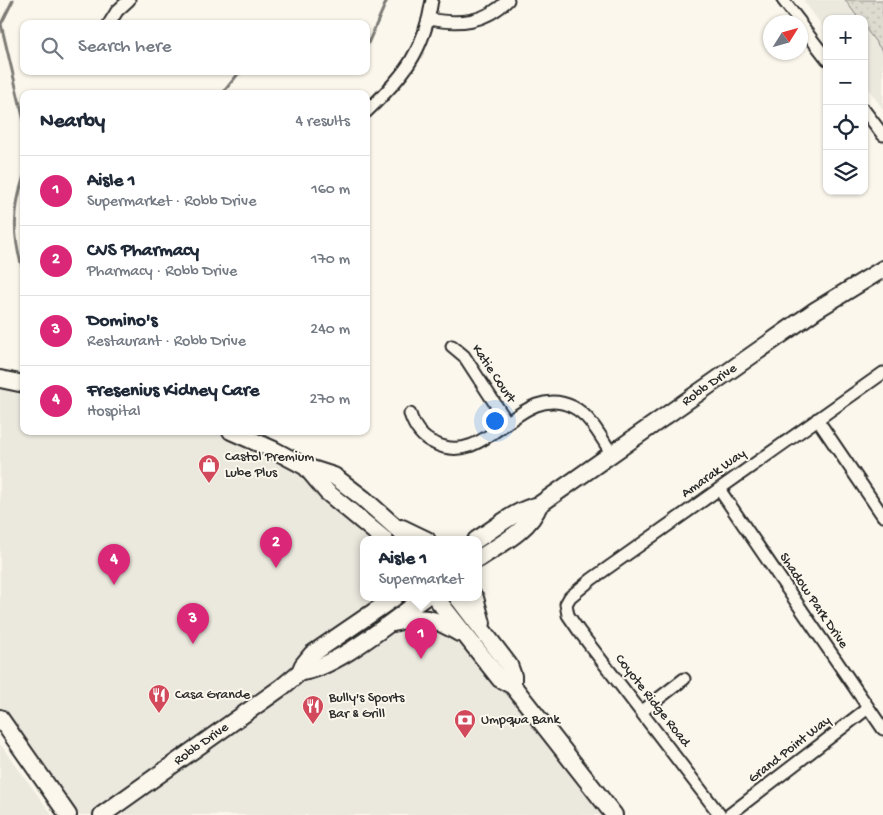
<!DOCTYPE html>
<html lang="en">
<head>
<meta charset="utf-8">
<style>
	body { margin:0; font-family:"Gochi Hand",sans-serif; background:#f6f6f7; color:#1f2937 }
	.controls { position:absolute; right:15px; top:15px; display:grid; overflow:hidden; border-radius:10px; box-shadow:0 1px 4px #0004 }
	.controls button { width:45px; height:45px; display:grid; place-items:center; padding:0; border:0; border-bottom:1px solid #e0e1e3; background:#fff; color:#1f2937; font:25px sans-serif }
	.compass { position:absolute; left:763px; top:15px; width:45px; height:45px; border-radius:50%; background:#fff; box-shadow:0 1px 4px #0004; rotate:53deg }
	.you { position:absolute; left:494px; top:420px; width:18px; height:18px; margin:-12px; border:4px solid #fff; border-radius:50%; background:#1a73e8; box-shadow:0 0 0 8px #1a73e833 }
	.badge { display:grid; place-items:center; width:32px; height:32px; border-radius:50%; background:#db2777; color:#fff; font-size:16px; font-weight:700 }
	.pin { position:absolute; translate:-50% -41px; filter:drop-shadow(0 1px 2px #0008) }
	.pin::after { content:''; position:absolute; top:26px; width:18px; height:15px; background:inherit; clip-path:polygon(0 0,100% 0,50% 100%) }
	.popup { position:absolute; left:360px; top:536px; width:122px; height:65px; box-sizing:border-box; display:grid; place-content:center; border-radius:10px; background:#fff; filter:drop-shadow(0 1px 4px #0005); font-size:16px; white-space:nowrap; color:#747a83 }
	.popup b { font-size:19px; color:#1f2937 }
	.popup::after { content:''; position:absolute; left:50%; top:100%; margin-left:-10px; border:10px solid transparent; border-top-color:#fff }
	.list { margin:0; padding:0; list-style:none }
	h2 { display:flex; justify-content:space-between; align-items:center; height:65px; margin:0; padding:0 20px; font-size:21px }
	h2 small { font-size:16px; font-weight:400; color:#747a83 }
	.list li { display:grid; grid-template-columns:32px 1fr auto; gap:15px; align-items:center; box-sizing:border-box; height:70px; padding:0 20px; border-top:1px solid #e0e1e3 }
	.list b { display:block; font-size:19px; white-space:nowrap }
	.list p { margin:0; font-size:16px; white-space:nowrap; color:#747a83 }
	.list em { font-size:16px; font-style:normal; color:#747a83 }
	.icon { flex:none; width:28px; height:28px; fill:none; stroke:currentColor; stroke-width:2; stroke-linecap:round; stroke-linejoin:round }
	.map { position:relative; flex:none; width:883px; height:815px; overflow:hidden }
	.search { position:absolute; background:#fff; box-shadow:0 1px 4px #0004; left:20px; top:20px; width:350px; height:55px; display:flex; align-items:center; gap:12px; box-sizing:border-box; padding:0 18px; border-radius:10px; color:#747a83; font-size:19px }
	.panel { position:absolute; background:#fff; box-shadow:0 1px 4px #0004; left:20px; top:90px; width:350px; height:345px; border-radius:10px }
	.map>svg:first-child { display:block }
	.built { fill:#ebe8de }
	.grass { fill:url(#grass-dots); stroke:#84827e }
	.lines { fill:none; stroke-linecap:round; stroke-linejoin:round }
	.stream { stroke:#7b7a75; stroke-width:3 }
	.street-casing { stroke:#2b2b2b; stroke-width:15 }
	.secondary-casing { stroke:#2b2b2b; stroke-width:20 }
	.street { stroke:#fbf7ec; stroke-width:11 }
	.secondary { stroke:#fbf7ec; stroke-width:16 }
	.labels { text-anchor:middle; dominant-baseline:central; stroke-width:4; stroke-linejoin:round; paint-order:stroke }
	.street-label { font-size:14px; fill:#2b2b2b; stroke:#fbf7ec }
	.poi-label { font-size:14px; fill:#2b2b2b; stroke:#fbf7ec; text-anchor:start }
</style>
</head>
<body>
<div class="map">
<svg width="883" height="815" viewBox="0 0 883 815">
	<defs>
		<pattern id="grass-dots" width="8" height="8" patternUnits="userSpaceOnUse" patternTransform="scale(1.25)"><rect width="8" height="8" fill="#dddad0"/><path d="M2 2h.1M6 6h.1" fill="none" stroke="#bebbb3" stroke-width="1.8" stroke-linecap="round"/></pattern>
	</defs>
	<rect width="100%" height="100%" fill="#fbf7ec"/>
	<filter id="ink" filterUnits="userSpaceOnUse"><feTurbulence type="fractalNoise" baseFrequency=".02" numOctaves="2"/><feDisplacementMap in="SourceGraphic" scale="10" xChannelSelector="R" yChannelSelector="G"/><feConvolveMatrix kernelMatrix="1 2 1 2 8 2 1 2 1" color-interpolation-filters="sRGB"/></filter>
	<g filter="url(#ink)">
		<path class="built" d="M 803,0 L 883,0 L 883,109 L 864,83 L 864,19 L 827,19 L 827,32 Z
			M 0,379 L 24,384 L 24,431 L 231,431 L 290,458 L 373,540 L 364,540 L 364,598 L 378,598 L 303,665 L 398,626 L 443,624 L 493,675 L 613,815 L 68,815 L 0,718 Z
			M 0,744 L 51,813 L 51,815 L 0,815 Z"/>
		<path class="grass" d="M 845,0 L 883,0 L 883,52 L 864,26 L 864,19 L 859,19 Z"/>
		<g class="lines">
			<path class="stream" d="M 13,0 L 1,24 L 24,121
				M 366,48 L 387,0
				M 222,94 L 238,74 L 246,71
				M 24,176 C 13,209 12,239 24,272"/>
			<g class="street-casing">
				<path id="street" d="M 783,0 L 800,22
					M 429,19 C 459,25 485,23 508,0
					M 109,24 L 117,11 L 129,0
					M 800,24 L 827,59
					M 864,110 L 883,135
					M 366,112 C 403,77 424,52 432,0
					M 452,346 L 464,356 L 507,422
					M 410,414 C 414,426 422,438 434,443 C 488,471 519,380 573,407 C 591,416 601,438 612,454
					M 817,419 L 883,516
					M 719,489 L 883,729
					M 641,712 L 684,679
					M 720,815 L 579,631 L 568,615 L 566,604 L 570,597 L 592,579 L 883,373
					M 729,815 L 868,708"/>
			</g>
			<g class="secondary-casing">
				<g id="secondary">
					<path d="M 0,379 L 24,384"/>
					<path d="M 231,431 L 274,450 L 306,467 L 334,476 L 364,499 L 410,540"/>
					<path d="M 306,467 L 327,492 L 385,540"/>
					<path d="M 402,528 L 427,540"/>
					<path id="s1" d="M 476,540 C 497,527 515,510 539,505 L 816,310 L 883,269"/>
					<path d="M 478,559 C 499,545 530,530 539,505"/>
					<path d="M 436,598 L 500,679 L 513,686 L 614,815"/>
					<path d="M 458,598 L 509,665 L 513,676 L 513,686"/>
					<path d="M 475,598 L 482,623"/>
					<path d="M 393,623 C 423,615 433,617 459,633"/>
					<path d="M 300,672 C 334,670 395,618 424,598"/>
					<path d="M 0,718 L 68,815"/>
					<path id="s2" d="M 102,815 L 282,687 L 300,672 L 303,665 L 312,654 L 394,598"/>
				</g>
			</g>
			<use href="#street" class="street"/>
			<use href="#secondary" class="secondary"/>
		</g>
	</g>
	<defs>
		<g id="shop-pin" transform="scale(1.125)"><path d="M0 17L-7.5 6A9.5 9.5 0 1 1 7.5 6Z" fill="#d1495b" stroke="#fbf7ec"/><path d="M-5-2.5h2.3a2.7 3.5 0 0 1 5.4 0H5L5.5 6h-11ZM-1.5-2.5h3a1.5 2.3 0 0 0-3 0Z" fill="#fff"/></g>
		<g id="restaurant-pin" transform="scale(1.125)"><path d="M0 17L-7.5 6A9.5 9.5 0 1 1 7.5 6Z" fill="#d1495b" stroke="#fbf7ec"/><path d="M-5-6h1v4h1v-4h1v4h1v-4h1v5L-1.5 .5V6h-2V.5L-5-1ZM5-6V6H3V1.5H1.5Q1.5-4 5-6Z" fill="#fff"/></g>
		<g id="bank-pin" transform="scale(1.125)"><path d="M0 17L-7.5 6A9.5 9.5 0 1 1 7.5 6Z" fill="#d1495b" stroke="#fbf7ec"/><path d="M-6-4H6V4H-6ZM0-2.3a2.3 2.3 0 1 0 0 4.6a2.3 2.3 0 1 0 0-4.6Z" fill="#fff"/></g>
	</defs>
	<g fill-rule="evenodd">
		<use href="#shop-pin" x="209" y="465"/>
		<use href="#restaurant-pin" x="159" y="695"/>
		<use href="#restaurant-pin" x="313" y="706"/>
		<use href="#bank-pin" x="465" y="720"/>
	</g>
	<g class="labels">
		<g class="street-label">
			<text transform="translate(493 374) rotate(56)">Katie Court</text>
			<text stroke="none"><textPath href="#s1" startOffset="281">Robb Drive</textPath></text>
			<text transform="translate(714 474) rotate(-35)">Amarak Way</text>
			<text transform="translate(813 601) rotate(56)">Shadow Park Drive</text>
			<text transform="translate(652 701) rotate(52)">Coyote Ridge Road</text>
			<text stroke="none"><textPath href="#s2" startOffset="122">Robb Drive</textPath></text>
			<text transform="translate(790 750) rotate(-38)">Grand Point Way</text>
		</g>
		<g class="poi-label">
			<text x="225" y="457">Castol Premium<tspan x="225" dy="16">Lube Plus</tspan></text>
			<text x="175" y="695">Casa Grande</text>
			<text x="329" y="698">Bully's Sports<tspan x="329" dy="16">Bar &amp; Grill</tspan></text>
			<text x="481" y="720">Umpqua Bank</text>
		</g>
	</g>
</svg>
<div class="controls">
<button>+</button>
<button>−</button>
<button><svg class="icon" aria-label="locate" viewBox="0 0 24 24"><circle cx="12" cy="12" r="6"/><path d="M12 2v4M12 18v4M2 12h4M18 12h4"/></svg></button>
<button><svg class="icon" aria-label="layers" viewBox="0 0 24 24"><path d="M12 4l9 5-9 5-9-5zM3 14l9 5 9-5"/></svg></button>
</div>
<svg class="compass" viewBox="-18 -18 36 36"><path d="M0-13l5 13h-10z" fill="#e53935"/><path d="M0 13l5-13h-10z" fill="#747a83"/></svg>
<div class="you"></div>
<div class="pin badge" style="left:421px;top:659px">1</div>
<div class="popup"><b>Aisle 1</b>Supermarket</div>
<div class="pin badge" style="left:276px;top:568px">2</div>
<div class="pin badge" style="left:193px;top:644px">3</div>
<div class="pin badge" style="left:114px;top:585px">4</div>
<div class="search"><svg class="icon" aria-label="search" viewBox="0 0 24 24"><circle cx="10" cy="10" r="6"/><path d="M15 15l6 6"/></svg>Search here</div>
<section class="panel">
<h2>Nearby<small>4 results</small></h2>
<ul class="list">
<li><span class="badge">1</span><div><b>Aisle 1</b><p>Supermarket · Robb Drive</p></div><em>160 m</em></li>
<li><span class="badge">2</span><div><b>CVS Pharmacy</b><p>Pharmacy · Robb Drive</p></div><em>170 m</em></li>
<li><span class="badge">3</span><div><b>Domino's</b><p>Restaurant · Robb Drive</p></div><em>240 m</em></li>
<li><span class="badge">4</span><div><b>Fresenius Kidney Care</b><p>Hospital</p></div><em>270 m</em></li>
</ul>
</section>
</div>
</body>
</html>
